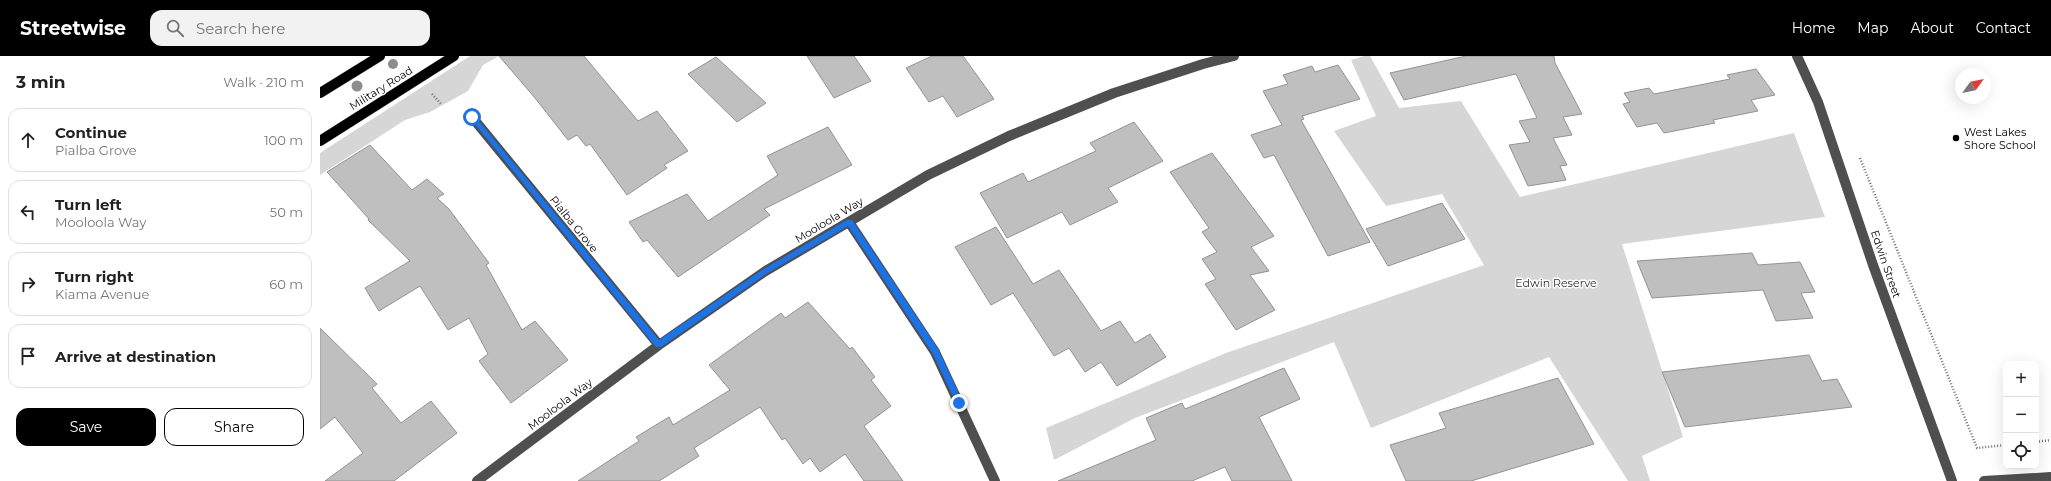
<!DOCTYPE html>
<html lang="en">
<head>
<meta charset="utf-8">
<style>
	body { margin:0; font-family:Montserrat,sans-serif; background:#f2f2f2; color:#222 }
	.controls { position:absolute; right:12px; bottom:12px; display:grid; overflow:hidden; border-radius:8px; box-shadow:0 4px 16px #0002 }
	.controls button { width:36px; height:36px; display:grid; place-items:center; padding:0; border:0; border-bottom:1px solid #e0e0e0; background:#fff; color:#222; font:20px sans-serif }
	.compass { position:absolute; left:1635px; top:12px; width:36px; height:36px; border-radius:50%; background:#fff; box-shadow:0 4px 16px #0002; rotate:57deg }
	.stop { position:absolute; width:12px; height:12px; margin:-9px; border:3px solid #1a73e8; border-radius:50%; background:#fff }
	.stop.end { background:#1a73e8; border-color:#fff; box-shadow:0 1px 4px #0008 }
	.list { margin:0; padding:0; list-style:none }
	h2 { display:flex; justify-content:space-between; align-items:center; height:52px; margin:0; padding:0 16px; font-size:17px }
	h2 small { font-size:13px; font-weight:400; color:#767676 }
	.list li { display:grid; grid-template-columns:26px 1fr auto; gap:12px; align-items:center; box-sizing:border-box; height:64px; margin:0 8px 8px; padding:0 8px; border:1px solid #e0e0e0; border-radius:12px }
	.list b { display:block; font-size:15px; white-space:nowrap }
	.list p { margin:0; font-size:13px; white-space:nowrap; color:#767676 }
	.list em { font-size:13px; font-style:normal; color:#767676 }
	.actions { display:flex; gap:8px; padding:12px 16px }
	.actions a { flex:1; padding:9px 0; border:1px solid #000; border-radius:12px; text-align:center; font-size:14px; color:#000 }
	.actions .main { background:#000; color:#fff }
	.icon { flex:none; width:22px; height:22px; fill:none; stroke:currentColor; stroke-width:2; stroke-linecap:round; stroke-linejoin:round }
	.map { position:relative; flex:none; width:1731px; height:425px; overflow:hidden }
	header { display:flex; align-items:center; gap:24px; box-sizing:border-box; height:56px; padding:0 20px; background:#000; color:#fff }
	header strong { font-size:19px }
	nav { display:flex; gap:22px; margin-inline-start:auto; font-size:14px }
	.search { width:280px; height:36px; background:#f2f2f2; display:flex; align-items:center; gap:10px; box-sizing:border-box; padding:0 14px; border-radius:12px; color:#767676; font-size:15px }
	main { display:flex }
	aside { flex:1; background:#fff }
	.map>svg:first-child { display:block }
	.green { fill:#d6d6d6 }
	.building { fill:#bfbfbf; stroke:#939393 }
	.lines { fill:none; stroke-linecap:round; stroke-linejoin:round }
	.major-casing { stroke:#dbdbdb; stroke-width:11 }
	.path { stroke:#717171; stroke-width:2.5; stroke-dasharray:1 2; stroke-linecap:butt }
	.minor { stroke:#4f4f4f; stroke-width:10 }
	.major { stroke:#000; stroke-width:10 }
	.tree { fill:#8c8c8c }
	.route { fill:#1a73e8 }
	.poi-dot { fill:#000; stroke:#fff; stroke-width:1.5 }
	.labels { text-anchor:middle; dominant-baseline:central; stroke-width:3; stroke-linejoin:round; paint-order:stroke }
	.street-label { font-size:11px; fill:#000; stroke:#fff }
	.poi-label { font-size:11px; fill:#000; stroke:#fff; text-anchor:start }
	.park-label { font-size:11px; fill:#2d2d2d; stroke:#fff }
</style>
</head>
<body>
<header>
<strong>Streetwise</strong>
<div class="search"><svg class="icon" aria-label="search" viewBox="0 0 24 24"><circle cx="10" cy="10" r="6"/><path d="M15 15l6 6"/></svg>Search here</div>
<nav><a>Home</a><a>Map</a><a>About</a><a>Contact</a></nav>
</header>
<main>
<aside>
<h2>3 min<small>Walk · 210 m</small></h2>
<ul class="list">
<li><svg class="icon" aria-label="ahead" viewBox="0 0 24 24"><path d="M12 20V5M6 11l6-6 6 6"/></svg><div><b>Continue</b><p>Pialba Grove</p></div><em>100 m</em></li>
<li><svg class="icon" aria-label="left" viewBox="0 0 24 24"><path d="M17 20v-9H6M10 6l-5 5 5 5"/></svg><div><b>Turn left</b><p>Mooloola Way</p></div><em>50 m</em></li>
<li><svg class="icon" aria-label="right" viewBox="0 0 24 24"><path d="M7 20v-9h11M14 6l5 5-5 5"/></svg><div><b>Turn right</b><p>Kiama Avenue</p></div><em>60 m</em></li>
<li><svg class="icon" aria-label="arrive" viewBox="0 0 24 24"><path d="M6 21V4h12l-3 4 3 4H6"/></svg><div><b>Arrive at destination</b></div></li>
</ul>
<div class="actions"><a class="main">Save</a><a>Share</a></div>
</aside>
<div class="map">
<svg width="1731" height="425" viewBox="0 0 1731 425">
	<rect width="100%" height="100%" fill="#fff"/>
	<path class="green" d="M 150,0 L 179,0 L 163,9 L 148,35 L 110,56 L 85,64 L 0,119 L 0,97 Z
		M 1044,0 L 1050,0 L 1079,52 L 1141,45 L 1200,141 L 1474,77 L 1505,161 L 1302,188 L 1363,381 L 1322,400 L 1330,425 L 1308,425 L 1229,301 L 1051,372 L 1014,286 L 815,362 L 734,404 L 726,372 L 906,297 L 1164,209 L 1122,138 L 1066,150 L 1014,75 L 1056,60 L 1031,4 Z"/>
	<path class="building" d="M 179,0 L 264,0 L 318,65 L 337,55 L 368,95 L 344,109 L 347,112 L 307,139 L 270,88 L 266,90 L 257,79 L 248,84 L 215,42 Z
		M 487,0 L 534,0 L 551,25 L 514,42 Z
		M 612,0 L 643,0 L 674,43 L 637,61 L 623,40 L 609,46 L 586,12 Z
		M 1146,0 L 1234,0 L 1235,7 L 1262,58 L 1243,61 L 1252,79 L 1233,82 L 1247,109 L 1240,110 L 1246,124 L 1208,130 L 1189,89 L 1210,86 L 1199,65 L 1217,62 L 1196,18 L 1084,44 L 1070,17 Z
		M 396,1 L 446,47 L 417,66 L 368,18 Z
		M 1018,9 L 1040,43 L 982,60 L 984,63 L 981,64 L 1050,186 L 1008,200 L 954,99 L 944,102 L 931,79 L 962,69 L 943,35 L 968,28 L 963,19 L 992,10 L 995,16 Z
		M 1436,13 L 1455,39 L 1431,44 L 1438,55 L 1393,64 L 1395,67 L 1344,77 L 1337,67 L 1317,71 L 1303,48 L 1310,46 L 1304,37 L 1329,32 L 1334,38 L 1410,23 L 1407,19 Z
		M 814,66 L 843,105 L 788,132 L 798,146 L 750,169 L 742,156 L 687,182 L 660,137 L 703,117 L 708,126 L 776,95 L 770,87 Z
		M 508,71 L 532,109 L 444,153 L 450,159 L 358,221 L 327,184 L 323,186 L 309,166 L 367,138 L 388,165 L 458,119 L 447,100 Z
		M 50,89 L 92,134 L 107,123 L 124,138 L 117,142 L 129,153 L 169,207 L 166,209 L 202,274 L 215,265 L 248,304 L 191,347 L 159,305 L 168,298 L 149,262 L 128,274 L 100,230 L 59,255 L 45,232 L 90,205 L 48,164 L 49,163 L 7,116 Z
		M 892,97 L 954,180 L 931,191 L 949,215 L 930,219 L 955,254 L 916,274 L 885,228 L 896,223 L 882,203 L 897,196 L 882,176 L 889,172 L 850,116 Z
		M 1122,147 L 1145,183 L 1068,210 L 1046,173 Z
		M 676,171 L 713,228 L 739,214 L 781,275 L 800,265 L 815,287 L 830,278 L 846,301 L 797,330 L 781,306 L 765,316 L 749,292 L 734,300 L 693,237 L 671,249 L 635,191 Z
		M 1432,197 L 1438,209 L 1480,206 L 1495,236 L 1481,237 L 1493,262 L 1456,265 L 1443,234 L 1332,242 L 1317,205 Z
		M 488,246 L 530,293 L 532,291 L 555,321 L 551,324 L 571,350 L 544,370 L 583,425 L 544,425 L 525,398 L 500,416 L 490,402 L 483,408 L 465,382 L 462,384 L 440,351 L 374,392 L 379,400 L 339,425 L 258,425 L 319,385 L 316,381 L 349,361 L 353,369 L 410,334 L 389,309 L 461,257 L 465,262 Z
		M 0,272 L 57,328 L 52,332 L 81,367 L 111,345 L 137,377 L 74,425 L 5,425 L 43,397 L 15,361 L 0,373 Z
		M 1489,299 L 1502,325 L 1517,323 L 1532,351 L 1365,371 L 1342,316 Z
		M 964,312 L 980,343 L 939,361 L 972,425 L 912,425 L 905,411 L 872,425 L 738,425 L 836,384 L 826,362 L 862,347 L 865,353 Z
		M 1238,322 L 1274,388 L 1151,425 L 1086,425 L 1070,389 L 1126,372 L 1119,357 Z"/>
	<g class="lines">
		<g class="major-casing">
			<path id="major" d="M 0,37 L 60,0
				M 0,85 L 134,0"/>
		</g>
		<path class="path" d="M 112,38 L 121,48
			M 1540,102 L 1657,392 L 1686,389
			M 1716,386 L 1731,384"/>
		<path class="minor" d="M 1477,0 L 1498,46 L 1553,209 L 1632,425
			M 152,61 L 339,289
			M 529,166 L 615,296 L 675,425
			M 157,425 L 339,289 L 444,216 L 608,119 L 689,80 L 794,37 L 883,8 L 914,0
			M 1664,425 L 1731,421"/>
		<use href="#major" class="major"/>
	</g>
	<g class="tree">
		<circle cx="73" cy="8" r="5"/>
		<circle cx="37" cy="30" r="5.5"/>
	</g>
	<path class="route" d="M 150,59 L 154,59 L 339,284 L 442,214 L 527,164 L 532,164 L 618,293 L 643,347 L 642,349 L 637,349 L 613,298 L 528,170 L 446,218 L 341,291 L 336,291 L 150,62 Z"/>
	<circle class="poi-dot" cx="1636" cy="82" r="4"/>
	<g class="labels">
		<g class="street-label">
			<text transform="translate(61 32) rotate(-32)">Military Road</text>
			<text transform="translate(509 164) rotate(-31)">Mooloola Way</text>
			<text transform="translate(254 168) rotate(51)">Pialba Grove</text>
			<text transform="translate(1566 208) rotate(71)">Edwin Street</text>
			<text transform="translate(240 348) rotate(-37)">Mooloola Way</text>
		</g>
		<g class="poi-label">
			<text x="1644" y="76">West Lakes<tspan x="1644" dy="13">Shore School</tspan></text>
		</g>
		<g class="park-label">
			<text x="1236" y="227">Edwin Reserve</text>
		</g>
	</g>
</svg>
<div class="controls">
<button>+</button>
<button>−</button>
<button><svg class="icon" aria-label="locate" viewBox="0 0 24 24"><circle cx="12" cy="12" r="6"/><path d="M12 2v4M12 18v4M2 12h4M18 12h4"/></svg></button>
</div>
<svg class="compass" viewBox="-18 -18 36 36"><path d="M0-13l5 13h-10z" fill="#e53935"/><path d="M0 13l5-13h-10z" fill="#767676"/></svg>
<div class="stop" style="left:152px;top:61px"></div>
<div class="stop end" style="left:639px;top:347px"></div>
</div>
</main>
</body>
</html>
